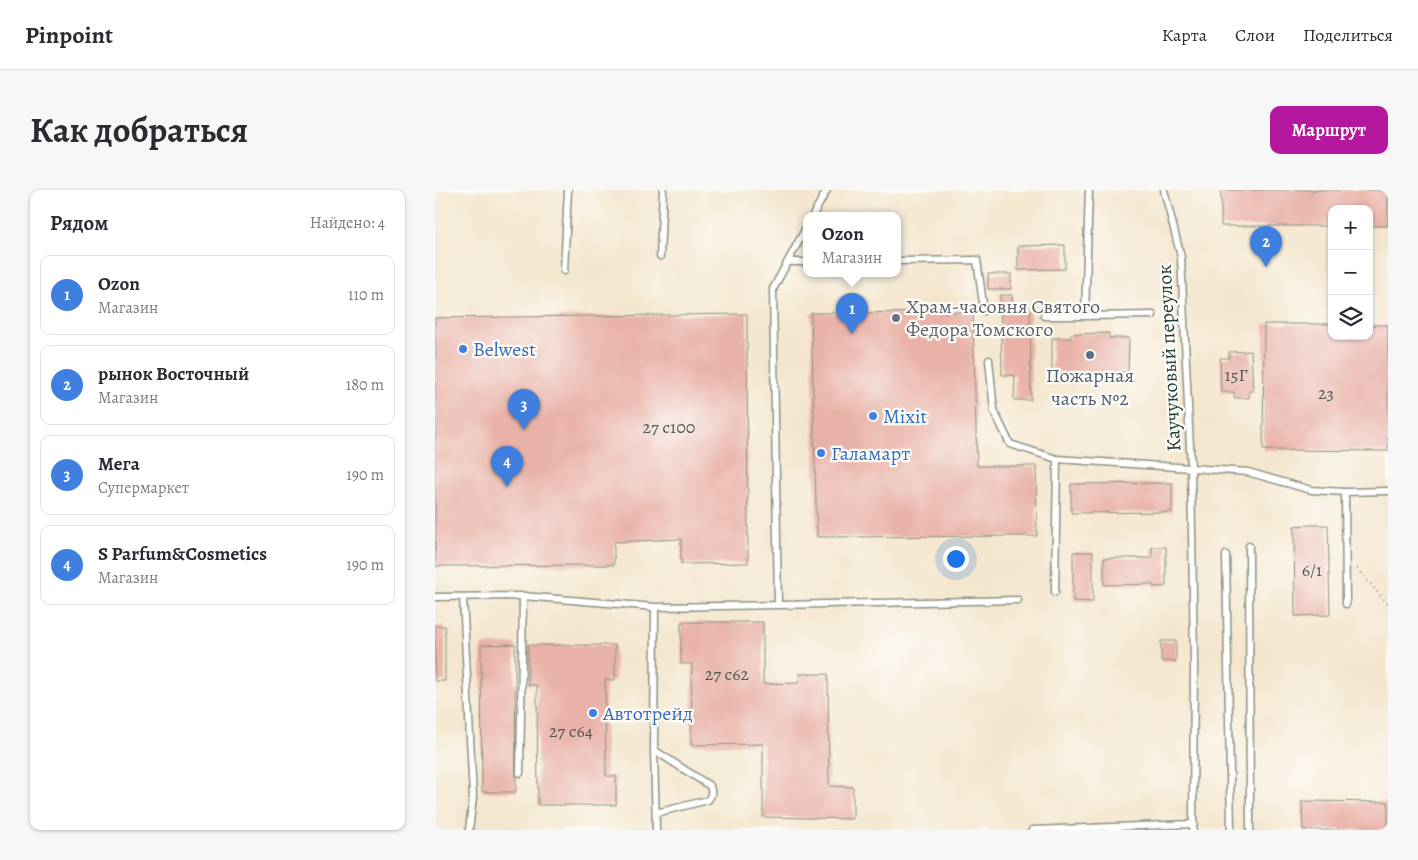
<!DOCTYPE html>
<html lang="ru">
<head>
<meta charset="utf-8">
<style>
	body { margin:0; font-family:Alegreya,serif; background:#f7f7f7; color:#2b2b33 }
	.controls { position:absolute; right:15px; top:15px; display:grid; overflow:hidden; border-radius:10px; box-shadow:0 1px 4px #0004 }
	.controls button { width:45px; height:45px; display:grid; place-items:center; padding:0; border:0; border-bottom:1px solid #e1e1e2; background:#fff; color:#2b2b33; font:25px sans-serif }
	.you { position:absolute; left:520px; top:368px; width:18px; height:18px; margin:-12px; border:4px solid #fff; border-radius:50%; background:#1a73e8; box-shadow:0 0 0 8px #1a73e833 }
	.badge { display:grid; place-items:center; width:32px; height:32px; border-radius:50%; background:#b5179e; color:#fff; font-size:16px; font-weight:700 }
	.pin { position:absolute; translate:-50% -41px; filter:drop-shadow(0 1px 2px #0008) }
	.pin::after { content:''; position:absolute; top:26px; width:18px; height:15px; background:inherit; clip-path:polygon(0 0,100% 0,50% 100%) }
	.popup { position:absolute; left:368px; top:22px; width:98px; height:65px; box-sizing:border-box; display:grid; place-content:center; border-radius:10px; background:#fff; filter:drop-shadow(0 1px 4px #0005); font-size:16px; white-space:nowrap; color:#7c7c81 }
	.popup b { font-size:19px; color:#2b2b33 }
	.popup::after { content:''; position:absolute; left:50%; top:100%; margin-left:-10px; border:10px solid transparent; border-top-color:#fff }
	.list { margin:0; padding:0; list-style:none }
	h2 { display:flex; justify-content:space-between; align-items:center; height:65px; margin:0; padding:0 20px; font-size:21px }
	h2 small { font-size:16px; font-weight:400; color:#7c7c81 }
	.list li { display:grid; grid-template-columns:32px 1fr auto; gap:15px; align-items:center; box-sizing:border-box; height:80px; margin:0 10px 10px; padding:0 10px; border:1px solid #e1e1e2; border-radius:10px }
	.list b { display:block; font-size:19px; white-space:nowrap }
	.list p { margin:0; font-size:16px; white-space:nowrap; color:#7c7c81 }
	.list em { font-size:16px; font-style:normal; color:#7c7c81 }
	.icon { flex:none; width:28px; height:28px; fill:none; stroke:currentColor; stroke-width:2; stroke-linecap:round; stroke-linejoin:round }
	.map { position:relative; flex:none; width:953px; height:640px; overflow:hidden; border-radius:10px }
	header { display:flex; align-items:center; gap:30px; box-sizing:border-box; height:70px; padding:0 25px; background:#fff; border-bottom:1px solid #e1e1e2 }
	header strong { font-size:24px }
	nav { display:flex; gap:28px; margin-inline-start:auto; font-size:18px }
	.intro { display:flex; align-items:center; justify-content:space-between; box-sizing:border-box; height:120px; padding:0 30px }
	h1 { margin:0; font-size:35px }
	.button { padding:12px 22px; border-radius:10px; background:#b5179e; color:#fff; font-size:18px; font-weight:700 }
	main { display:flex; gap:30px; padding:0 30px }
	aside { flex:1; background:#fff; border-radius:10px; box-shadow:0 1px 4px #0004 }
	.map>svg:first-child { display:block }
	.building { fill:#e8b2a8 }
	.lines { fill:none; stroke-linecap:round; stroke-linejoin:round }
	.lane-casing { stroke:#8a9281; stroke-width:9 }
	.path { stroke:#8a9281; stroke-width:2.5; stroke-dasharray:1 4; stroke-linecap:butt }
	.lane { stroke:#fff; stroke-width:6 }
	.worship-dot { fill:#6b7280; stroke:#fdfcf7; stroke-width:2 }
	.shop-dot { fill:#3f7fe0; stroke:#fdfcf7; stroke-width:2 }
	.service-dot { fill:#5c6f8a; stroke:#fdfcf7; stroke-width:2 }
	.labels { text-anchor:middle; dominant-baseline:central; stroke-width:4.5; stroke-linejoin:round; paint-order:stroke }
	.number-label { font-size:18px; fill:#515a51 }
	.worship-label { font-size:20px; fill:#5b616d; stroke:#fdfcf7; text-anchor:start }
	.shop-label { font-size:20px; fill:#366cbe; stroke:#fdfcf7; text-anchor:start }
	.street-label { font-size:20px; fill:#1f3d34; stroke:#fdfcf7 }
	.service-label { font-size:20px; fill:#4e5e75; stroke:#fdfcf7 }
</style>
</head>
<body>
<header>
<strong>Pinpoint</strong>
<nav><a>Карта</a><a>Слои</a><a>Поделиться</a></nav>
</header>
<div class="intro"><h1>Как добраться</h1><a class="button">Маршрут</a></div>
<main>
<aside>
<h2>Рядом<small>Найдено: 4</small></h2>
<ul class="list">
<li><span class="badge" style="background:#3f7fe0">1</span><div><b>Ozon</b><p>Магазин</p></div><em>110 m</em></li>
<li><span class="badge" style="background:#3f7fe0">2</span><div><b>рынок Восточный</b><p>Магазин</p></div><em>180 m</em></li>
<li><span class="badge" style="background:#3f7fe0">3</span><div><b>Мега</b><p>Супермаркет</p></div><em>190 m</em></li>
<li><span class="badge" style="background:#3f7fe0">4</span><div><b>S Parfum&amp;Cosmetics</b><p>Магазин</p></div><em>190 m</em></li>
</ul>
</aside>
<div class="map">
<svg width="953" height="640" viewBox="0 0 953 640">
	<rect width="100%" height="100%" fill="#fdfcf7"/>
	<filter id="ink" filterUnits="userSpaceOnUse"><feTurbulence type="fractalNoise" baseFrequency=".02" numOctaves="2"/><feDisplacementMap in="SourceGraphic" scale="10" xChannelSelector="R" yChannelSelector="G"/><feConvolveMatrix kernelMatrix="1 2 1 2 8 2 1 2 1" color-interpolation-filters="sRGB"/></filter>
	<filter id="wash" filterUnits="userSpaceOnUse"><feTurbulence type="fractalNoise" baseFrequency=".0096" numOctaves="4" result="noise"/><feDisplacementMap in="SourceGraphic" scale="20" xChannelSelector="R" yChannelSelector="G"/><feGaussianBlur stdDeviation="1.12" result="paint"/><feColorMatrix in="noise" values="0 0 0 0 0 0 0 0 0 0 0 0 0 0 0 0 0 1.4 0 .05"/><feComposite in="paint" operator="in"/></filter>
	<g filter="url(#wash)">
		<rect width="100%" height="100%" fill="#f4e6ce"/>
		<g id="blocks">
			<path class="building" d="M 786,0 L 953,0 L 953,36 L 934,36 L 934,19 L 897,19 L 897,36 L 786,36 Z
				M 630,55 L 630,79 L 583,80 L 583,56 Z
				M 553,84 L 576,84 L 576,99 L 553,99 Z
				M 565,105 L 577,105 L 578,120 L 595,120 L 596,210 L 579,210 L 580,185 L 567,185 Z
				M 538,122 L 542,276 L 601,276 L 602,346 L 382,347 L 376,123 Z
				M 312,124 L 313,373 L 246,374 L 246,349 L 179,352 L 179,375 L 0,376 L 0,128 Z
				M 829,134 L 897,134 L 897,146 L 934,146 L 934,135 L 953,135 L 953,261 L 828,260 Z
				M 674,143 L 674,148 L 694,148 L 693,182 L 617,183 L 617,148 L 636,148 L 636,144 Z
				M 816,161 L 818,201 L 814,201 L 814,208 L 799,208 L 799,202 L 786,202 L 785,168 L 794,168 L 794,162 Z
				M 737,293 L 737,322 L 636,323 L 636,294 Z
				M 876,335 L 893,335 L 895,425 L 860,426 L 859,336 Z
				M 717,357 L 731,357 L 731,396 L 718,397 L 718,394 L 669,395 L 669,368 L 717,368 Z
				M 638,362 L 658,362 L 658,412 L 638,411 Z
				M 246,432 L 328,432 L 328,494 L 363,493 L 364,484 L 393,484 L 394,596 L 418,597 L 418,629 L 328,627 L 328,554 L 256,555 L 257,474 L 246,474 Z
				M 0,436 L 10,436 L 10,491 L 0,491 Z
				M 726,451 L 741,451 L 741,471 L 726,471 Z
				M 80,454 L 81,602 L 47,602 L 46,455 Z
				M 93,455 L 180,455 L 180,490 L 170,490 L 171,586 L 181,586 L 181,615 L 103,615 L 102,495 L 93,495 Z
				M 867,611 L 953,612 L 953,640 L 868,640 Z"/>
		</g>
	</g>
	<g filter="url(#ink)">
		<use href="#blocks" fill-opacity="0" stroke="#8a9281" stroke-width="1"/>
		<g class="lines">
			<g class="lane-casing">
				<path id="lane" d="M 654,0 L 650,126 L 718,125
					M 729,0 L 746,67 L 756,278 L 813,282 L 876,300 L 910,302 L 953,301
					M 378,25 L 392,0
					M 225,66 L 228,0
					M 462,71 L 542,70 L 549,121
					M 353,72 L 372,72
					M 129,81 L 133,0
					M 609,126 L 650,126
					M 554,170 L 559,221 L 575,254 L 622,269 L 756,278 L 759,471 L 758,640
					M 910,302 L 911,414
					M 814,356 L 815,640
					M 791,365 L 796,640
					M 620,402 L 622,269
					M 0,407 L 88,406 L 220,417 L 343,415 L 338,99 L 372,36
					M 28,407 L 38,607 L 34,640
					M 343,415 L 583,410
					M 216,417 L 220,417 L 219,560 L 221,640
					M 219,560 L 275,596 C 277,602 277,605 273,610 L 221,623
					M 85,583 L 88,406 L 92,406
					M 597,640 L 759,634"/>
			</g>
			<path class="path" d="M 922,379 L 953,414"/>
			<use href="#lane" class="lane"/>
		</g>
	</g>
	<circle class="worship-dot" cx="461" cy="128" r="5"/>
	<g class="shop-dot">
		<circle cx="28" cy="159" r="5"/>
		<circle cx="438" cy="226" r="5"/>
		<circle cx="386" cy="263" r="5"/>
		<circle cx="158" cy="523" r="5"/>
	</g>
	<circle class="service-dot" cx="655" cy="165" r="5"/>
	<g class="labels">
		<g class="number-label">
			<text x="801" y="185">15Г</text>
			<text x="891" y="203">23</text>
			<text x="234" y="237">27 с100</text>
			<text x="877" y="380">6/1</text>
			<text x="292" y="484">27 с62</text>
			<text x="136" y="541">27 с64</text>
		</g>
		<g class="worship-label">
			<text x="471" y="116">Храм-часовня Святого<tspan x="471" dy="23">Федора Томского</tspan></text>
		</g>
		<g class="shop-label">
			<text x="38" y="159">Belwest</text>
			<text x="448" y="226">Mixit</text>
			<text x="396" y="263">Галамарт</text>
			<text x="168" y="523">Автотрейд</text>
		</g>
		<g class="street-label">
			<text transform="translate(734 168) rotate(-93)">Каучуковый переулок</text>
		</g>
		<g class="service-label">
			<text x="655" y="185">Пожарная<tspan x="655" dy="23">часть №2</tspan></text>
		</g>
	</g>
</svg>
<div class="controls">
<button>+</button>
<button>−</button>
<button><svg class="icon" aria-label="layers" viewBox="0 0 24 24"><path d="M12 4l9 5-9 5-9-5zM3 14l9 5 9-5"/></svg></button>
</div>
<div class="you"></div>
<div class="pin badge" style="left:417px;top:144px;background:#3f7fe0">1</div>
<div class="popup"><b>Ozon</b>Магазин</div>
<div class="pin badge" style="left:831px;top:77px;background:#3f7fe0">2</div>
<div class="pin badge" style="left:89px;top:240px;background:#3f7fe0">3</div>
<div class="pin badge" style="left:72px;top:297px;background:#3f7fe0">4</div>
</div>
</main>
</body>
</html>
